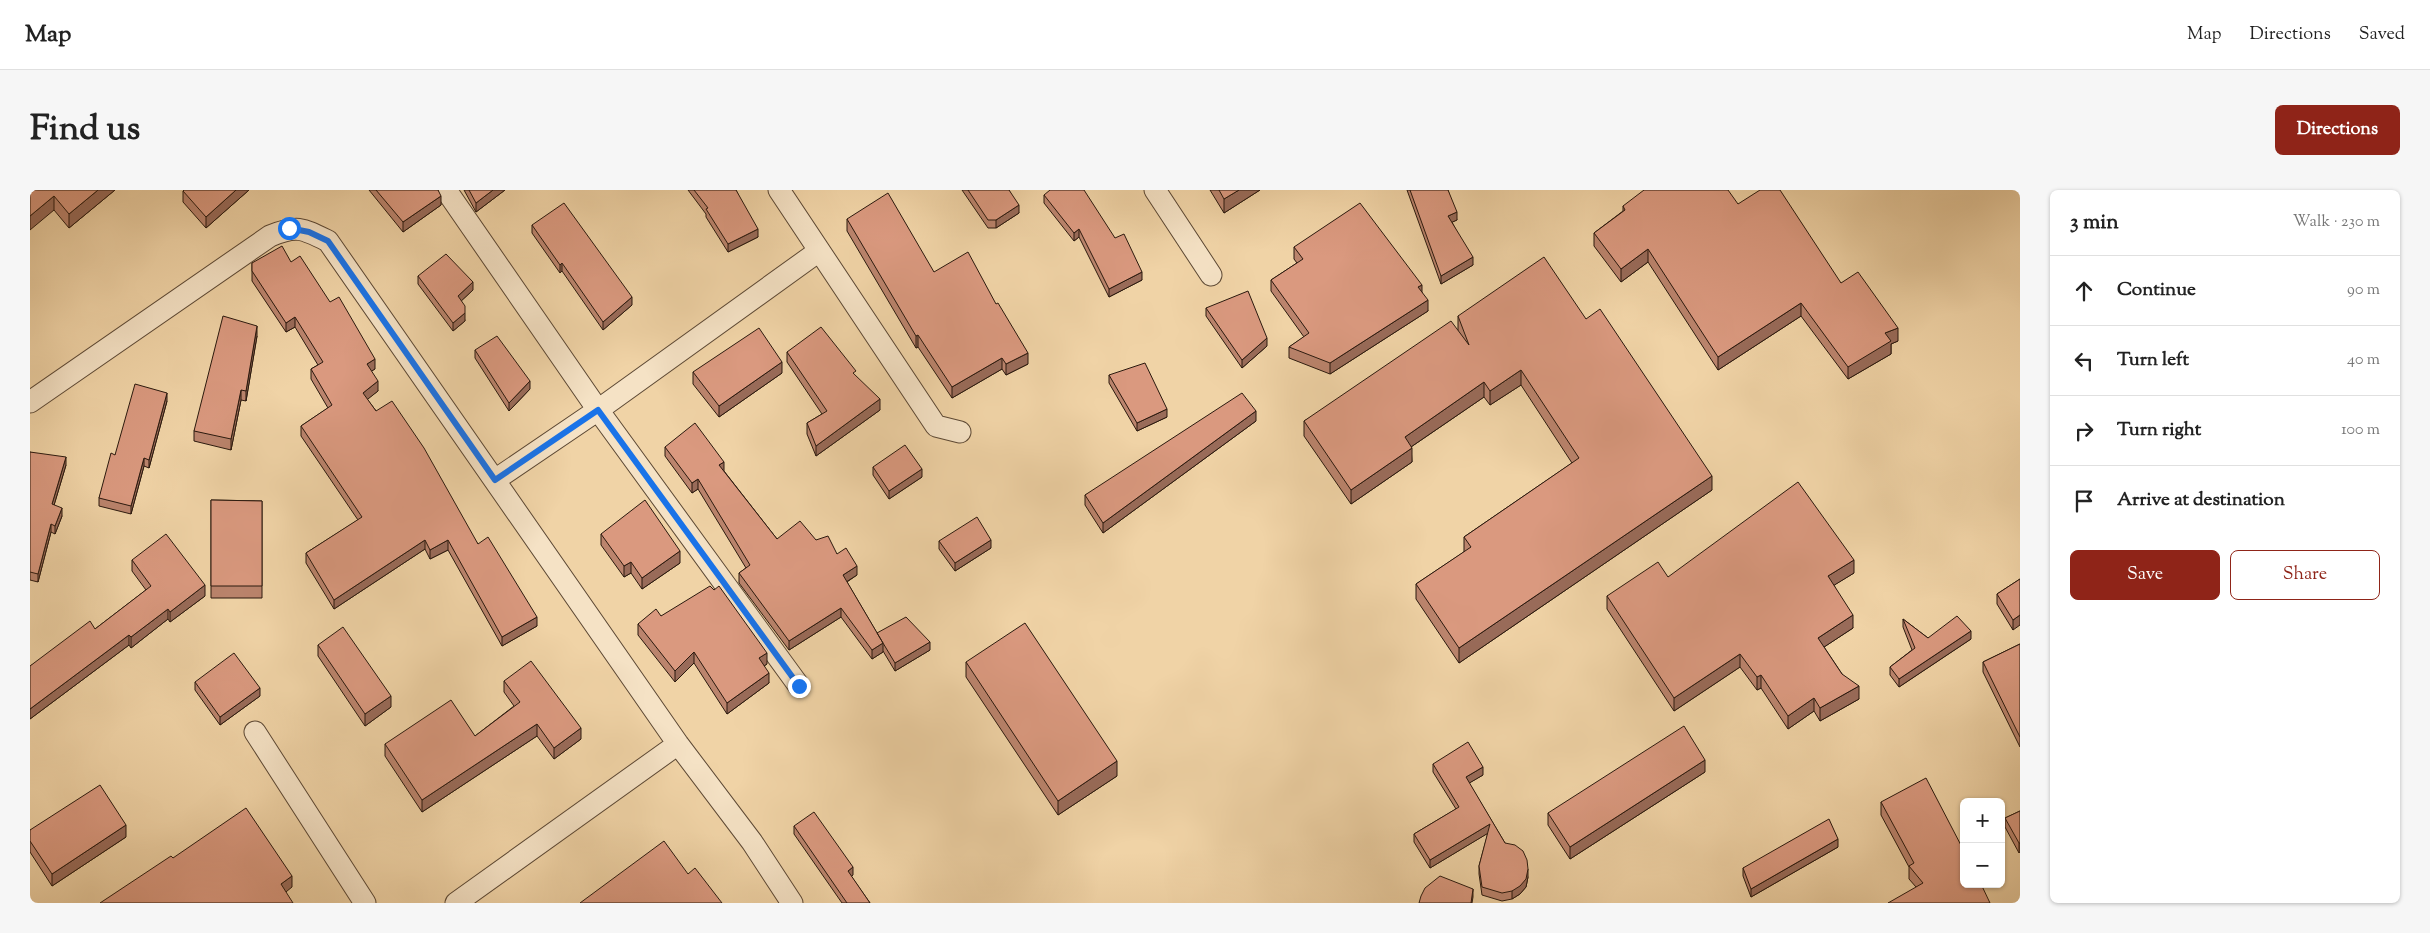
<!DOCTYPE html>
<html lang="en">
<head>
<meta charset="utf-8">
<style>
	body { margin:0; font-family:"Sorts Mill Goudy",serif; background:#f6f6f6; color:#222 }
	.controls { position:absolute; right:15px; bottom:15px; display:grid; overflow:hidden; border-radius:8px; box-shadow:0 1px 4px #0004 }
	.controls button { width:45px; height:45px; display:grid; place-items:center; padding:0; border:0; border-bottom:1px solid #e0e0e0; background:#fff; color:#222; font:25px sans-serif }
	.stop { position:absolute; width:15px; height:15px; margin:-11px; border:4px solid #1a73e8; border-radius:50%; background:#fff }
	.stop.end { background:#1a73e8; border-color:#fff; box-shadow:0 1px 5px #0008 }
	.list { margin:0; padding:0; list-style:none }
	h2 { display:flex; justify-content:space-between; align-items:center; height:65px; margin:0; padding:0 20px; font-size:21px }
	h2 small { font-size:16px; font-weight:400; color:#767676 }
	.list li { display:grid; grid-template-columns:32px 1fr auto; gap:15px; align-items:center; box-sizing:border-box; height:70px; padding:0 20px; border-top:1px solid #e0e0e0 }
	.list b { display:block; font-size:19px; white-space:nowrap }
	.list em { font-size:16px; font-style:normal; color:#767676 }
	.actions { display:flex; gap:10px; padding:15px 20px }
	.actions a { flex:1; padding:11px 0; border:1px solid #8f2418; border-radius:8px; text-align:center; font-size:18px; color:#8f2418 }
	.actions .main { background:#8f2418; color:#fff }
	.icon { flex:none; width:28px; height:28px; fill:none; stroke:currentColor; stroke-width:2; stroke-linecap:round; stroke-linejoin:round }
	.map { position:relative; flex:none; width:1990px; height:713px; overflow:hidden; border-radius:8px }
	header { display:flex; align-items:center; gap:30px; box-sizing:border-box; height:70px; padding:0 25px; background:#fff; border-bottom:1px solid #e0e0e0 }
	header strong { font-size:24px }
	nav { display:flex; gap:28px; margin-inline-start:auto; font-size:18px }
	.intro { display:flex; align-items:center; justify-content:space-between; box-sizing:border-box; height:120px; padding:0 30px }
	h1 { margin:0; font-size:35px }
	.button { padding:12px 22px; border-radius:8px; background:#8f2418; color:#fff; font-size:18px; font-weight:700 }
	main { display:flex; gap:30px; padding:0 30px }
	aside { flex:1; background:#fff; border-radius:8px; box-shadow:0 1px 4px #0004 }
	.map>svg:first-child { display:block }
	.lines { fill:none; stroke-linecap:round; stroke-linejoin:round }
	.street-casing { stroke:#5c4834; stroke-width:23 }
	.street { stroke:#f5e2c5; stroke-width:21 }
	.wall { fill:#bb846d; stroke:#2a190e }
	.shaded-wall { fill:#996b59; stroke:#2a190e }
	.building { fill:#da997f; stroke:#2a190e }
	.route { stroke:#1a73e8; stroke-width:6 }
</style>
</head>
<body>
<header>
<strong>Map</strong>
<nav><a>Map</a><a>Directions</a><a>Saved</a></nav>
</header>
<div class="intro"><h1>Find us</h1><a class="button">Directions</a></div>
<main>
<div class="map">
<svg width="1990" height="713" viewBox="0 0 1990 713">
	<rect width="100%" height="100%" fill="#f0d3a6"/>
	<filter id="stains"><feTurbulence type="fractalNoise" baseFrequency=".004" numOctaves="4"/><feColorMatrix values="0 0 0 0 .2 0 0 0 0 .09 0 0 0 0 .02 0 0 0 .5 -.17"/></filter>
	<radialGradient id="worn" r=".72"><stop offset=".6" stop-color="#630" stop-opacity="0"/><stop offset="1" stop-color="#630" stop-opacity=".3"/></radialGradient>
	<g class="lines">
		<g class="street-casing">
			<path id="street" d="M 416,0 L 568,220 L 769,496
				M 749,0 L 906,236 L 930,242
				M 1125,0 L 1181,85
				M 0,212 L 240,46 C 267,35 272,38 298,51 L 648,554 L 722,652 L 762,713
				M 465,290 L 568,220 L 789,61
				M 225,542 L 335,713
				M 426,713 L 648,554"/>
		</g>
		<use href="#street" class="street"/>
	</g>
	<path class="wall" d="M 0,0 L 85,0 L 39,38 L 24,20 Z
		M 154,0 L 219,0 L 176,38 L 153,12 L 153,1 Z
		M 339,0 L 408,0 L 411,15 L 373,42 Z
		M 434,0 L 475,0 L 446,22 Z
		M 658,0 L 706,0 L 728,47 L 698,62 L 676,27 L 676,24 Z
		M 932,0 L 979,0 L 989,23 L 966,38 L 958,38 Z
		M 1180,0 L 1230,0 L 1194,23 Z
		M 1377,0 L 1418,0 L 1427,30 L 1422,32 L 1443,75 L 1411,94 Z
		M 1014,5 L 1085,48 L 1112,90 L 1079,107 L 1049,47 L 1044,51 L 1014,13 Z
		M 1708,14 L 1811,93 L 1868,151 L 1861,154 L 1861,164 L 1818,189 L 1771,126 L 1688,180 L 1618,72 L 1591,92 L 1564,56 L 1564,43 L 1593,21 L 1593,16 Z
		M 817,29 L 904,82 L 998,174 L 976,185 L 972,179 L 922,208 L 888,157 L 886,158 L 817,41 Z
		M 502,35 L 602,115 L 573,140 L 532,81 L 530,83 L 502,43 Z
		M 1264,57 L 1392,102 L 1398,121 L 1300,184 L 1259,168 L 1259,157 L 1274,147 L 1241,101 L 1241,90 L 1267,73 L 1264,69 Z
		M 261,72 L 345,179 L 341,181 L 348,201 L 337,209 L 448,354 L 507,436 L 472,456 L 418,360 L 400,369 L 395,359 L 304,419 L 276,373 L 276,363 L 328,330 L 271,246 L 271,236 L 298,218 L 281,189 L 281,179 L 288,175 L 265,137 L 256,142 L 222,91 L 222,73 Z
		M 388,86 L 443,100 L 431,111 L 435,131 L 423,141 L 388,94 Z
		M 1176,118 L 1237,156 L 1212,178 L 1176,126 Z
		M 1428,126 L 1556,129 L 1682,300 L 1429,473 L 1386,409 L 1386,394 L 1434,362 L 1434,347 L 1542,273 L 1491,195 L 1460,215 L 1454,207 L 1381,257 L 1382,272 L 1321,314 L 1274,246 L 1274,231 L 1428,141 Z
		M 227,146 L 216,211 L 211,210 L 201,260 L 164,251 L 164,241 Z
		M 445,160 L 500,199 L 479,221 L 445,168 Z
		M 757,162 L 826,186 L 850,220 L 786,266 L 777,244 L 777,233 L 792,224 L 757,172 Z
		M 663,182 L 752,183 L 689,227 L 663,194 Z
		M 1079,185 L 1137,227 L 1107,241 L 1079,193 Z
		M 137,211 L 119,278 L 114,276 L 101,324 L 69,316 L 69,308 L 85,265 Z
		M 1226,231 L 1073,343 L 1055,315 L 1055,305 Z
		M 635,257 L 694,281 L 747,349 L 786,350 L 807,364 L 827,385 L 817,392 L 847,443 L 900,460 L 865,481 L 853,461 L 853,462 L 842,469 L 811,427 L 759,460 L 709,393 L 709,383 L 716,378 L 668,299 L 662,303 L 635,266 Z
		M 0,262 L 36,275 L 24,315 L 32,326 L 25,344 L 21,342 L 8,392 L 0,390 Z
		M 843,277 L 892,287 L 859,309 L 843,285 Z
		M 181,310 L 232,311 L 232,408 L 181,408 Z
		M 571,344 L 650,373 L 612,399 L 601,383 L 594,387 L 571,355 Z
		M 909,351 L 961,358 L 925,381 L 909,359 Z
		M 102,370 L 175,406 L 140,432 L 138,429 L 101,458 L 99,455 L 0,529 L 0,476 L 65,439 L 116,400 L 102,381 Z
		M 1824,383 L 1804,395 L 1823,438 L 1794,457 L 1812,484 L 1829,509 L 1790,531 L 1784,521 L 1758,539 L 1731,498 L 1727,500 L 1710,477 L 1644,521 L 1577,419 L 1577,406 L 1638,387 Z
		M 1990,389 L 1983,440 L 1967,414 L 1967,404 Z
		M 631,426 L 737,474 L 734,476 L 739,493 L 697,524 L 664,473 L 645,492 L 608,445 L 608,434 Z
		M 1873,429 L 1898,448 L 1941,449 L 1869,497 L 1860,485 L 1860,477 L 1882,460 L 1873,437 Z
		M 1990,454 L 1990,557 L 1953,482 L 1953,472 Z
		M 288,455 L 361,517 L 335,536 L 288,466 Z
		M 936,472 L 1087,586 L 1028,625 L 936,487 Z
		M 474,491 L 551,549 L 524,569 L 507,546 L 392,622 L 355,566 L 355,554 L 445,546 L 484,516 L 474,502 Z
		M 165,492 L 230,506 L 190,535 L 165,500 Z
		M 1403,574 L 1453,585 L 1439,593 L 1475,653 L 1498,687 L 1496,697 L 1490,704 L 1482,709 L 1472,711 L 1452,705 L 1449,684 L 1449,676 L 1458,643 L 1400,678 L 1384,652 L 1384,644 L 1426,619 L 1403,582 Z
		M 1675,582 L 1540,669 L 1518,635 L 1518,623 Z
		M 1851,612 L 1960,713 L 1886,697 L 1879,689 L 1879,677 L 1851,625 Z
		M 1990,621 L 1990,662 L 1989,663 L 1975,637 L 1975,628 Z
		M 764,636 L 823,685 L 821,686 L 840,713 L 812,713 L 764,644 Z
		M 0,640 L 96,647 L 22,696 L 0,662 Z
		M 1808,657 L 1721,707 L 1713,686 L 1713,678 Z"/>
	<path class="shaded-wall" d="M 68,0 L 85,0 L 39,38 L 39,24 Z
		M 206,0 L 219,0 L 176,38 L 176,27 Z
		M 463,0 L 475,0 L 446,22 L 446,13 Z
		M 1209,0 L 1230,0 L 1194,23 L 1194,9 Z
		M 24,6 L 24,20 L 0,40 L 0,26 Z
		M 411,6 L 411,15 L 373,42 L 373,32 Z
		M 989,15 L 989,23 L 966,38 L 966,30 Z
		M 1427,22 L 1427,30 L 1418,34 L 1418,26 Z
		M 728,39 L 728,47 L 698,62 L 698,54 Z
		M 1049,39 L 1049,47 L 1044,51 L 1044,43 Z
		M 1618,59 L 1618,72 L 1591,92 L 1591,79 Z
		M 1443,67 L 1443,75 L 1411,94 L 1411,86 Z
		M 532,73 L 532,81 L 530,83 L 530,75 Z
		M 1112,82 L 1112,90 L 1079,107 L 1079,99 Z
		M 443,92 L 443,100 L 428,114 L 428,106 Z
		M 1392,95 L 1392,106 L 1388,97 Z
		M 602,107 L 602,115 L 573,140 L 573,132 Z
		M 1398,110 L 1398,121 L 1300,184 L 1300,173 Z
		M 1771,113 L 1771,126 L 1688,180 L 1688,167 Z
		M 435,123 L 435,131 L 423,141 L 423,133 Z
		M 265,127 L 265,137 L 256,142 L 256,133 Z
		M 227,136 L 227,146 L 216,211 L 216,201 Z
		M 1868,138 L 1868,151 L 1861,154 L 1861,164 L 1818,189 L 1818,177 L 1855,143 Z
		M 888,145 L 888,157 L 886,158 L 886,146 Z
		M 1237,148 L 1237,156 L 1212,178 L 1212,170 Z
		M 998,163 L 998,174 L 976,185 L 976,174 Z
		M 972,168 L 972,179 L 922,208 L 922,197 Z
		M 345,169 L 345,179 L 337,184 L 337,174 Z
		M 752,172 L 752,183 L 689,227 L 689,216 Z
		M 1491,180 L 1491,195 L 1460,215 L 1460,201 Z
		M 348,191 L 348,201 L 333,213 L 333,203 Z
		M 500,191 L 500,199 L 479,221 L 479,213 Z
		M 1454,192 L 1454,207 L 1375,261 L 1375,247 Z
		M 211,200 L 211,210 L 201,260 L 201,249 Z
		M 137,203 L 137,211 L 119,278 L 119,270 Z
		M 850,209 L 850,220 L 786,266 L 786,256 Z
		M 1137,219 L 1137,227 L 1107,241 L 1107,233 Z
		M 1226,221 L 1226,231 L 1073,343 L 1073,333 Z
		M 1382,258 L 1382,272 L 1321,314 L 1321,300 Z
		M 36,267 L 36,275 L 22,322 L 22,314 Z
		M 114,268 L 114,276 L 101,324 L 101,316 Z
		M 694,272 L 694,281 L 689,284 L 689,275 Z
		M 892,279 L 892,287 L 859,309 L 859,301 Z
		M 1682,286 L 1682,300 L 1429,473 L 1429,458 Z
		M 668,289 L 668,299 L 662,303 L 662,293 Z
		M 32,318 L 32,326 L 25,344 L 25,336 Z
		M 21,334 L 21,342 L 8,392 L 8,384 Z
		M 395,350 L 395,359 L 304,419 L 304,410 Z
		M 418,350 L 418,360 L 400,369 L 400,360 Z
		M 961,350 L 961,358 L 925,381 L 925,373 Z
		M 650,361 L 650,373 L 612,399 L 612,388 Z
		M 1824,370 L 1824,383 L 1798,399 L 1798,386 Z
		M 601,372 L 601,383 L 594,387 L 594,376 Z
		M 827,376 L 827,385 L 813,394 L 813,385 Z
		M 175,395 L 175,406 L 140,432 L 140,422 Z
		M 811,418 L 811,427 L 759,460 L 759,451 Z
		M 138,419 L 138,429 L 101,458 L 101,447 Z
		M 1823,425 L 1823,438 L 1788,461 L 1788,448 Z
		M 1990,425 L 1990,435 L 1983,440 L 1983,430 Z
		M 507,427 L 507,436 L 472,456 L 472,447 Z
		M 1941,441 L 1941,449 L 1869,497 L 1869,489 Z
		M 99,445 L 99,455 L 0,529 L 0,519 Z
		M 900,452 L 900,460 L 865,481 L 865,473 Z
		M 853,453 L 853,462 L 842,469 L 842,460 Z
		M 664,462 L 664,473 L 645,492 L 645,481 Z
		M 737,463 L 737,474 L 729,479 L 729,468 Z
		M 1710,464 L 1710,477 L 1644,521 L 1644,508 Z
		M 739,483 L 739,493 L 697,524 L 697,513 Z
		M 1731,485 L 1731,498 L 1727,500 L 1727,487 Z
		M 1829,496 L 1829,509 L 1790,531 L 1790,518 Z
		M 230,498 L 230,506 L 190,535 L 190,527 Z
		M 361,506 L 361,517 L 335,536 L 335,524 Z
		M 1784,508 L 1784,521 L 1758,539 L 1758,526 Z
		M 507,534 L 507,546 L 392,622 L 392,610 Z
		M 551,538 L 551,549 L 524,569 L 524,558 Z
		M 1675,570 L 1675,582 L 1540,669 L 1540,657 Z
		M 1087,571 L 1087,586 L 1028,625 L 1028,611 Z
		M 1453,577 L 1453,585 L 1436,595 L 1436,587 Z
		M 1460,634 L 1460,642 L 1400,678 L 1400,670 Z
		M 96,635 L 96,647 L 22,696 L 22,684 Z
		M 1808,649 L 1808,657 L 1721,707 L 1721,699 Z
		M 1989,653 L 1990,653 L 1990,662 L 1989,663 Z
		M 823,677 L 823,685 L 818,689 L 818,681 Z
		M 1498,679 L 1498,687 L 1496,697 L 1490,704 L 1482,709 L 1482,701 Z
		M 262,686 L 262,697 L 251,706 L 251,694 Z
		M 1443,699 L 1443,707 L 1442,713 L 1441,713 Z"/>
	<path class="building" d="M 0,0 L 68,0 L 39,24 L 24,6 L 0,26 Z
		M 154,0 L 206,0 L 176,27 L 153,1 Z
		M 346,0 L 408,0 L 411,6 L 373,32 Z
		M 439,0 L 463,0 L 446,13 Z
		M 664,0 L 706,0 L 728,39 L 698,54 L 676,19 L 678,18 Z
		M 938,0 L 979,0 L 989,15 L 966,30 L 958,30 Z
		M 1020,0 L 1054,0 L 1085,48 L 1094,44 L 1112,82 L 1079,99 L 1049,39 L 1044,43 L 1014,5 Z
		M 1189,0 L 1209,0 L 1194,9 Z
		M 1380,0 L 1418,0 L 1427,22 L 1418,26 L 1443,67 L 1411,86 Z
		M 1614,0 L 1698,0 L 1708,14 L 1730,0 L 1750,0 L 1811,93 L 1828,82 L 1868,138 L 1855,143 L 1861,151 L 1818,177 L 1771,113 L 1688,167 L 1618,59 L 1591,79 L 1564,43 L 1595,20 L 1593,16 Z
		M 858,3 L 904,82 L 938,62 L 966,114 L 968,113 L 998,163 L 976,174 L 972,168 L 922,197 L 888,145 L 886,146 L 817,29 Z
		M 534,13 L 602,107 L 573,132 L 532,73 L 530,75 L 502,35 Z
		M 1330,13 L 1392,95 L 1388,97 L 1398,110 L 1300,173 L 1259,157 L 1279,143 L 1241,90 L 1273,69 L 1264,57 Z
		M 252,56 L 261,72 L 270,66 L 300,112 L 309,107 L 345,169 L 337,174 L 348,191 L 333,203 L 346,221 L 362,211 L 394,258 L 448,354 L 458,347 L 507,427 L 472,447 L 418,350 L 400,360 L 395,350 L 304,410 L 276,363 L 332,327 L 271,236 L 302,215 L 281,179 L 293,172 L 265,127 L 256,133 L 222,81 L 222,73 Z
		M 416,64 L 443,92 L 428,106 L 435,116 L 435,123 L 423,133 L 388,86 Z
		M 1514,67 L 1556,129 L 1570,119 L 1682,286 L 1429,458 L 1386,394 L 1441,357 L 1434,347 L 1549,268 L 1491,180 L 1460,201 L 1454,192 L 1375,247 L 1382,258 L 1321,300 L 1274,231 L 1421,131 L 1439,155 L 1428,126 Z
		M 1218,101 L 1237,148 L 1212,170 L 1176,118 Z
		M 193,126 L 227,136 L 216,201 L 211,200 L 201,249 L 164,241 Z
		M 791,137 L 826,181 L 823,183 L 850,209 L 786,256 L 777,233 L 797,221 L 757,162 Z
		M 729,138 L 752,172 L 689,216 L 663,182 Z
		M 467,146 L 500,191 L 479,213 L 445,160 Z
		M 1115,173 L 1137,219 L 1107,233 L 1079,185 Z
		M 105,194 L 137,203 L 119,270 L 114,268 L 101,316 L 69,308 L 81,263 L 85,265 Z
		M 1212,203 L 1226,221 L 1073,333 L 1055,305 Z
		M 665,233 L 694,272 L 689,275 L 747,349 L 770,331 L 786,350 L 798,346 L 807,364 L 816,358 L 827,376 L 813,385 L 853,453 L 842,460 L 811,418 L 759,451 L 709,383 L 720,375 L 668,289 L 662,293 L 635,257 Z
		M 875,255 L 892,279 L 859,301 L 843,277 Z
		M 0,262 L 36,267 L 22,314 L 32,318 L 25,336 L 21,334 L 8,384 L 0,382 Z
		M 1768,292 L 1824,370 L 1798,386 L 1823,425 L 1788,448 L 1812,484 L 1829,496 L 1790,518 L 1784,508 L 1758,526 L 1731,485 L 1727,487 L 1710,464 L 1644,508 L 1577,406 L 1628,372 L 1638,387 Z
		M 181,310 L 232,311 L 232,396 L 181,396 Z
		M 615,310 L 650,361 L 612,388 L 601,372 L 594,376 L 571,344 Z
		M 947,327 L 961,350 L 925,373 L 909,351 Z
		M 136,344 L 175,395 L 140,422 L 138,419 L 101,447 L 99,445 L 0,519 L 0,476 L 60,431 L 65,439 L 121,396 L 102,370 Z
		M 1990,389 L 1990,425 L 1983,430 L 1967,404 Z
		M 680,396 L 684,400 L 689,396 L 737,463 L 729,468 L 739,483 L 697,513 L 664,462 L 645,481 L 608,434 L 626,419 L 631,426 Z
		M 1927,426 L 1941,441 L 1869,489 L 1860,477 L 1885,458 L 1873,429 L 1898,448 Z
		M 876,427 L 900,452 L 865,473 L 847,443 Z
		M 995,433 L 1087,571 L 1028,611 L 936,472 Z
		M 313,437 L 361,506 L 335,524 L 288,455 Z
		M 1990,454 L 1990,547 L 1953,472 Z
		M 204,463 L 230,498 L 190,527 L 165,492 Z
		M 501,471 L 551,538 L 524,558 L 507,534 L 392,610 L 355,554 L 421,510 L 445,546 L 490,512 L 474,491 Z
		M 1654,536 L 1675,570 L 1540,657 L 1518,623 Z
		M 1438,552 L 1453,577 L 1436,587 L 1475,653 L 1485,655 L 1493,661 L 1497,670 L 1498,679 L 1496,689 L 1490,696 L 1482,701 L 1472,703 L 1452,697 L 1449,676 L 1460,634 L 1400,670 L 1384,644 L 1429,617 L 1403,574 Z
		M 1896,588 L 1934,661 L 1934,694 L 1951,694 L 1960,713 L 1858,713 L 1893,693 L 1879,676 L 1884,673 L 1851,612 Z
		M 70,595 L 96,635 L 22,684 L 0,651 L 0,640 Z
		M 216,618 L 262,686 L 251,694 L 263,713 L 70,713 L 141,666 L 143,668 Z
		M 1990,621 L 1990,653 L 1989,653 L 1975,628 Z
		M 784,622 L 823,677 L 818,681 L 840,713 L 817,713 L 764,636 Z
		M 1799,629 L 1808,649 L 1721,699 L 1713,678 Z
		M 634,651 L 658,684 L 665,678 L 692,713 L 550,713 Z
		M 1410,686 L 1443,699 L 1441,713 L 1389,713 L 1391,706 L 1395,698 Z"/>
	<g class="lines">
		<path class="route" d="M 259,38 L 279,42 L 298,51 L 465,290 L 568,220 L 769,496"/>
	</g>
	<rect width="100%" height="100%" filter="url(#stains)"/>
	<rect width="100%" height="100%" fill="url(#worn)"/>
</svg>
<div class="controls">
<button>+</button>
<button>−</button>
</div>
<div class="stop" style="left:259px;top:38px"></div>
<div class="stop end" style="left:769px;top:496px"></div>
</div>
<aside>
<h2>3 min<small>Walk · 230 m</small></h2>
<ul class="list">
<li><svg class="icon" aria-label="ahead" viewBox="0 0 24 24"><path d="M12 20V5M6 11l6-6 6 6"/></svg><div><b>Continue</b></div><em>90 m</em></li>
<li><svg class="icon" aria-label="left" viewBox="0 0 24 24"><path d="M17 20v-9H6M10 6l-5 5 5 5"/></svg><div><b>Turn left</b></div><em>40 m</em></li>
<li><svg class="icon" aria-label="right" viewBox="0 0 24 24"><path d="M7 20v-9h11M14 6l5 5-5 5"/></svg><div><b>Turn right</b></div><em>100 m</em></li>
<li><svg class="icon" aria-label="arrive" viewBox="0 0 24 24"><path d="M6 21V4h12l-3 4 3 4H6"/></svg><div><b>Arrive at destination</b></div></li>
</ul>
<div class="actions"><a class="main">Save</a><a>Share</a></div>
</aside>
</main>
</body>
</html>
